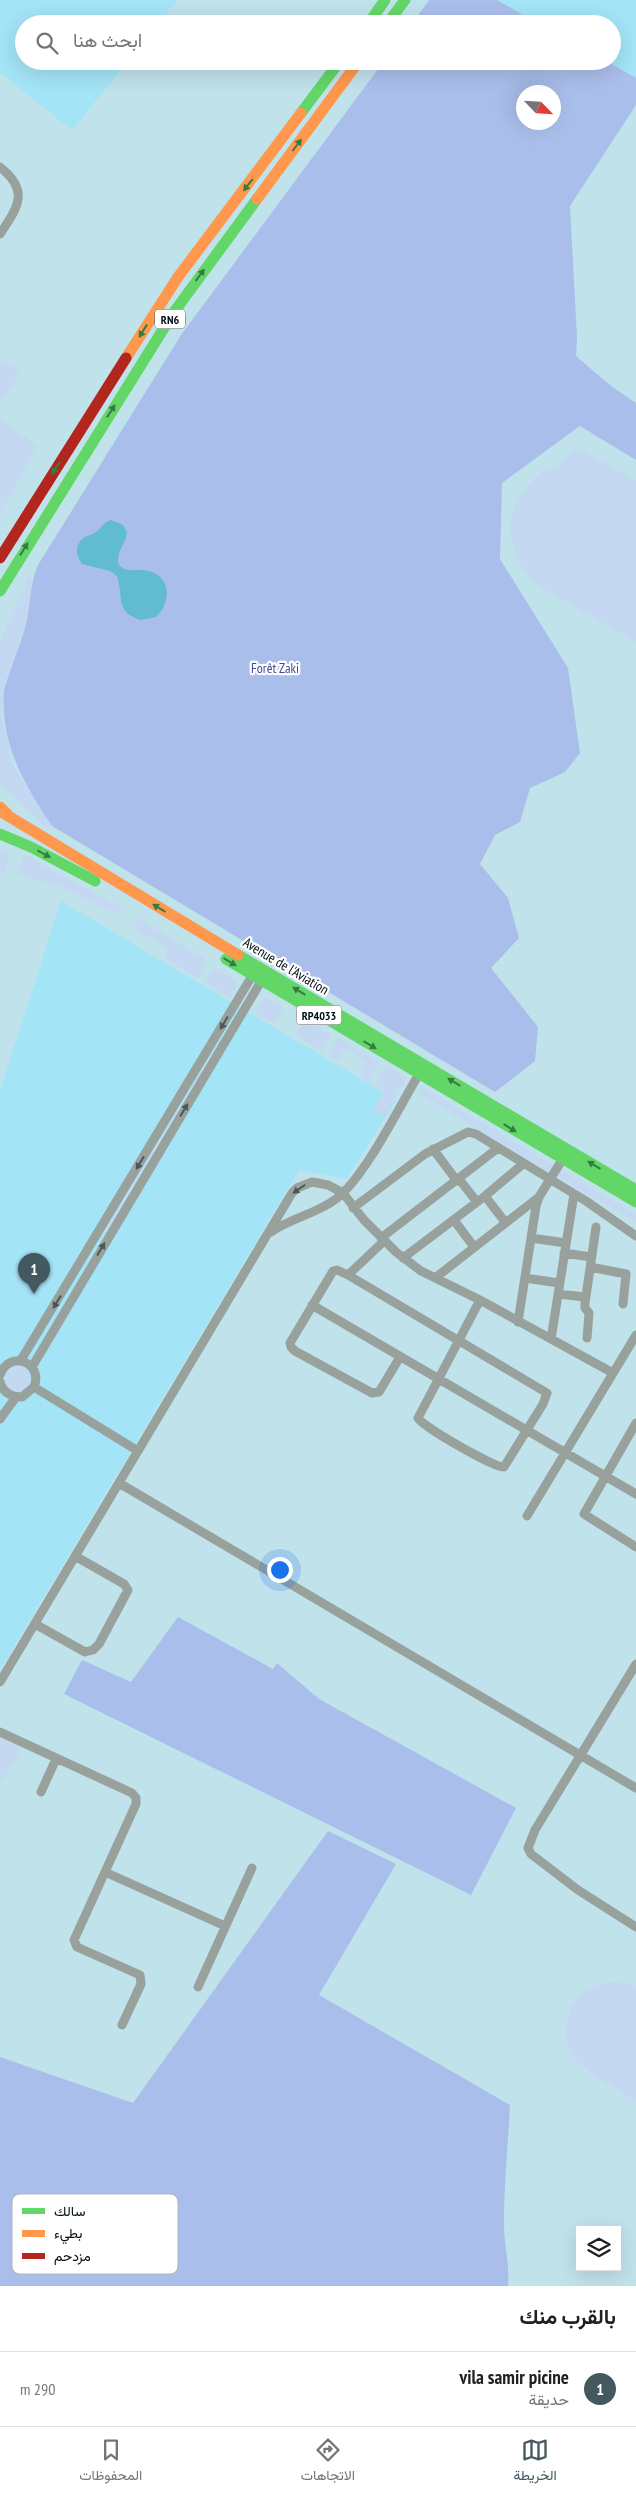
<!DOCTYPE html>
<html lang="ar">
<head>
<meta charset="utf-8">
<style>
	body { margin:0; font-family:"PT Sans Narrow",Vazirmatn,sans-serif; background:#f2f2f2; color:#202124; direction:rtl }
	.controls { position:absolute; right:15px; bottom:15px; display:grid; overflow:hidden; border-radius:0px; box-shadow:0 5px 20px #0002 }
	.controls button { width:45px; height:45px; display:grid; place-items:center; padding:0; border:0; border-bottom:1px solid #e0e0e0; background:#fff; color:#202124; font:25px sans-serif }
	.compass { position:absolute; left:516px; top:85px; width:45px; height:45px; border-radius:50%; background:#fff; box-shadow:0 5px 20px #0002; rotate:115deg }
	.you { position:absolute; left:279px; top:1569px; width:18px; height:18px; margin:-12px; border:4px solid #fff; border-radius:50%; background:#1a73e8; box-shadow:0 0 0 8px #1a73e833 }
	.badge { display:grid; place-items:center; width:32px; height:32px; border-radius:50%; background:#43585f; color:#fff; font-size:16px; font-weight:700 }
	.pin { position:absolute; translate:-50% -41px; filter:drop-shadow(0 1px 2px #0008) }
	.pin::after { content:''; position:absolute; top:26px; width:18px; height:15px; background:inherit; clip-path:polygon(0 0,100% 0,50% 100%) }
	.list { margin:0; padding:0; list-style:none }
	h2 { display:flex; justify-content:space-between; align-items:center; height:65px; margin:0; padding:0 20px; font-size:21px }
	h2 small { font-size:16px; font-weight:400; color:#757577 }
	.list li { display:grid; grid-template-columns:32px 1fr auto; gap:15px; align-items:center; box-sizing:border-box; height:75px; padding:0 20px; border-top:1px solid #e0e0e0 }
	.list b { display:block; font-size:19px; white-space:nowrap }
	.list p { margin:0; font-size:16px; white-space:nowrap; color:#757577 }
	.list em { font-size:16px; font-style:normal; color:#757577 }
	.icon { flex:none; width:28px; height:28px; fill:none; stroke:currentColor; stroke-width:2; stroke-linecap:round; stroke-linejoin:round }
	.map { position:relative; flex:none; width:636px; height:2286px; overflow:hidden; direction:ltr }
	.search { position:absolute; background:#fff; box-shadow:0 5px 20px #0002; left:15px; right:15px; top:15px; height:55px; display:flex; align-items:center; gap:12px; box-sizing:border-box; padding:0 18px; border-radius:28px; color:#757577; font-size:19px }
	.sheet { height:140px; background:#fff }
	nav { display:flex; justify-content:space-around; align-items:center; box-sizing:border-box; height:70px; border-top:1px solid #e0e0e0; background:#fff; font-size:14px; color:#757577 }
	nav a { display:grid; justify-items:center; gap:2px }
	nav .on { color:#43585f }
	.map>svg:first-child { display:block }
	.built { fill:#a3e4f6 }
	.green { fill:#c4d8f2 }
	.forest { fill:#a9beea; fill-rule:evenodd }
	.water { fill:#62bcd1 }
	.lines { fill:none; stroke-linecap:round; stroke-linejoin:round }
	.street { stroke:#98a19c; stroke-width:9 }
	.fast { stroke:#63d668; stroke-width:11 }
	.slow { stroke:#ff974d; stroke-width:11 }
	.jam { stroke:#b3261e; stroke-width:11 }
	.oneway { fill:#367c42 }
	.oneway2 { fill:#4c5858 }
	.labels { text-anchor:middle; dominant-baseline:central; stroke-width:4.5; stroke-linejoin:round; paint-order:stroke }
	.shield { fill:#fff; stroke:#4c565a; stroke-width:1 }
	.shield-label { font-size:12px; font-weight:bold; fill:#000e14 }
	.park-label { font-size:14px; fill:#454a9f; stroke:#fff }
	.street-label { font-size:14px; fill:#000e14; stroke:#fff }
	.key { fill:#fff; stroke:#b2b7b8; stroke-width:1 }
	.key-label { font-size:14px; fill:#000e14 }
</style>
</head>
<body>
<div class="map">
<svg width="636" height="2286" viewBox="0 0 636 2286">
	<rect width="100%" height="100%" fill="#c0e2eb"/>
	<path class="built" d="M 0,0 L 177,0 L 158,24 L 24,24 L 24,61 L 128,61 L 72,130 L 0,73 Z
		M 497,0 L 636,0 L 636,78 L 606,61 L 612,61 L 612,24 L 539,24 Z
		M 61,901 L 396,1100 L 347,1179 L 299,1170 L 0,1670 L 0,1091 Z"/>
	<path class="green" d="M 0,360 L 21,371 L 0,404 Z
		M 0,419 L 38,446 L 0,513 Z
		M 574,446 L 636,481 L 636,642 L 538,586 C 502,551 500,508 539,474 C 546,468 553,468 560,464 C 566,461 570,451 574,446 Z
		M 29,576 L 32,578 L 30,608 L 5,688 L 1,714 L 13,765 L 52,826 L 48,829 L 0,784 L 0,641 Z
		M 0,848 L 9,851 L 6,873 L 0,873 Z
		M 24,854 L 121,908 L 118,914 L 62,887 L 17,874 Z
		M 139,919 L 205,959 L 203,962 L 206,964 L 198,978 L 164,958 L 169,948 L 133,928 Z
		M 220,969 L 237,983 L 231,998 L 205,982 L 213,970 Z
		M 266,998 L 281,1005 L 283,1008 L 275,1023 L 254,1012 L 262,1000 Z
		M 241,1006 L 241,1008 L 105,1234 L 103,1233 Z
		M 306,1021 L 331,1034 L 322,1051 L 294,1035 Z
		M 338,1038 L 379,1062 L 368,1082 L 360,1077 L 367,1062 L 348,1049 L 344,1050 L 338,1062 L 329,1057 Z
		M 386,1066 L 407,1078 L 385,1116 L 373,1110 L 384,1091 L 375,1085 Z
		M 422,1087 L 553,1165 L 549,1172 L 418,1093 Z
		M 560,1170 L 636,1214 L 636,1222 L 556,1176 Z
		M5 1379a13 13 0 1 1 26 0a13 13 0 1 1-26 0Z
		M 0,1738 L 22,1748 L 0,1785 Z
		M 619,1981 L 636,1987 L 636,2101 C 619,2090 589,2074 576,2060 C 568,2052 565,2040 566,2029 C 569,1995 587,1986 619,1981 Z"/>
	<path class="forest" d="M 429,0 L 497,0 L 539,24 L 412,24 Z
		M 384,61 L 606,61 L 636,78 L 636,105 L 570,206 L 577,338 L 576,356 L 611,386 L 636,403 L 636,460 L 580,426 L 502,483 L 500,559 L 568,668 L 580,753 L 565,772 L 530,788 L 520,822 L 495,835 L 480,864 L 508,898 L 519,938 L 491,968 L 538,1027 L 535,1061 L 495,1092 L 52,826 C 24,784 0,744 4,690 C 10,669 19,649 25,628 C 31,607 29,585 38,565 L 181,335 ZM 524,92 L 554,92 L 554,122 L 524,122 Z
		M 178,1617 L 273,1669 L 277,1663 L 319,1699 L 516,1808 L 471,1895 L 64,1694 L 82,1660 L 131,1682 Z
		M 328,1831 L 396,1864 L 319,1995 L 510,2105 C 508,2145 504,2184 504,2224 C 504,2245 510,2265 508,2286 L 0,2286 L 0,2057 L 133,2103 Z"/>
	<path class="water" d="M 111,520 L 123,525 L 127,532 C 126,545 115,552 119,565 C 128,574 138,568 149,571 C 172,577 171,603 156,617 L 140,620 C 114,611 124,596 117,576 L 110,571 L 82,564 C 76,555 74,544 85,537 C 89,535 93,535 96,532 C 102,528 103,522 111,520 Z"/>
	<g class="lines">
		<path class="street" d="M 0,167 C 30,191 18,207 0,234
			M 433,1149 L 457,1181
			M 459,1179 L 477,1202
			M 485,1196 L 505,1222
			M 353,1208 L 425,1154 L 468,1132 L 476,1134 L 586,1201 L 636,1236
			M 454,1220 L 474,1247
			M 271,1232 C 291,1218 316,1214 336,1199 C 365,1177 399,1107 419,1074
			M 381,1238 L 498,1148
			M 531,1238 L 566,1243
			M 564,1253 L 591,1257
			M 403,1258 L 485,1196 L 523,1164
			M 590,1267 L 626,1274 L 623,1304
			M 348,1275 L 384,1241
			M 435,1278 L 539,1197
			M 525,1278 L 559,1283
			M 558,1294 L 585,1297
			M 312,1305 L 636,1494
			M 518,1322 L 536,1206 L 539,1197 L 562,1160
			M 587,1338 L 589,1313 L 585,1308 L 585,1303 L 596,1227
			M 551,1339 L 574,1194
			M 400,1357 L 379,1392 L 372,1393 L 295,1351 L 291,1347 L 290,1343 L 333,1271 L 337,1270 L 348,1275 L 547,1393 L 543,1404 L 504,1467 C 495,1468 423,1427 418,1418 L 480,1300
			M 21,1360 L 255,971
			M 32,1367 L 263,978
			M 0,1375 C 9,1349 44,1362 34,1387 L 22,1397 C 11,1397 3,1393 0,1382
			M 34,1387 L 138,1451
			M 0,1419 L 16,1397
			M 636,1423 L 584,1514 L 636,1547
			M 119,1483 L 636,1788
			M 527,1516 L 636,1335
			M 35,1624 L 85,1652 L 93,1650 L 99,1644 L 128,1590 L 124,1584 L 75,1556
			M 636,1664 L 535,1830 L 528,1848 L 531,1854 L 578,1890 L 636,1927
			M 0,1682 L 292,1193 L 297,1188 L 312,1182 L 328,1185 L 343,1193 L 364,1220 L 396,1252 L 421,1271 L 480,1300 L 613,1373
			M 0,1732 L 132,1793 L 136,1798 L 136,1804 L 74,1940 L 77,1947 L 140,1975 L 141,1984 L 122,2025
			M 41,1792 L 56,1759
			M 105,1872 L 225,1926
			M 198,1987 L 252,1868"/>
		<path class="fast" d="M 368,24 L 385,0
			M 387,24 L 405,0
			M 301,113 L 340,61
			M 0,591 L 174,312 L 257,199
			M 0,834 L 31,847 L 95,881
			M 238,955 L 636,1190
			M 226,959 L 636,1202"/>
		<path class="slow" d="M 257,199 L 359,61
			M 126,358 L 178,277 L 301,113
			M 0,807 L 8,815
			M 0,811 L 238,955"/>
		<path class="jam" d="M 0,558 L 126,358"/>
	</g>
	<defs><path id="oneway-solid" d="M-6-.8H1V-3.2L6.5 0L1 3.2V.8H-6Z" transform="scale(1.25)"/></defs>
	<g class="oneway">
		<use href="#oneway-solid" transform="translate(297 145) rotate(-53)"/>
		<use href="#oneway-solid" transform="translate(248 185) rotate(128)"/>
		<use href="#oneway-solid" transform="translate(200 275) rotate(-54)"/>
		<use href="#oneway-solid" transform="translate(143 331) rotate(122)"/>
		<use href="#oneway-solid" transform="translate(111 411) rotate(-58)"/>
		<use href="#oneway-solid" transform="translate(56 468) rotate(122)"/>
		<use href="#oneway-solid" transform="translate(24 549) rotate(-58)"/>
		<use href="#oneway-solid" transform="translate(44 854) rotate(28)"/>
		<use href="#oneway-solid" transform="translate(159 908) rotate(-149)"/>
		<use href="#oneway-solid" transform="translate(230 962) rotate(31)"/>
		<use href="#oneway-solid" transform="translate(299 991) rotate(-149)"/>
		<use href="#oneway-solid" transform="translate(370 1045) rotate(31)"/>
		<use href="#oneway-solid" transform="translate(454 1082) rotate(-149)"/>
		<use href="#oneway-solid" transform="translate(510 1128) rotate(31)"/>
		<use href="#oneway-solid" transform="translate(594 1165) rotate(-149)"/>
	</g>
	<g class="oneway2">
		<use href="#oneway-solid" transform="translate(224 1023) rotate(121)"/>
		<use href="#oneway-solid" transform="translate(184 1110) rotate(-59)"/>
		<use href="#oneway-solid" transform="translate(140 1163) rotate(121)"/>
		<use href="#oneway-solid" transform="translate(299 1189) rotate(145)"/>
		<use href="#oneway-solid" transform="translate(101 1249) rotate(-59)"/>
		<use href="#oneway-solid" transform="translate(57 1302) rotate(121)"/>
	</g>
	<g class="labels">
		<g class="shield">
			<rect x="155" y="309.5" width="30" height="19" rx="4"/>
			<rect x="296.5" y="1005.5" width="45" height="19" rx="4"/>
		</g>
		<g class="shield-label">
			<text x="170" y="319">RN6</text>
			<text x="319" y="1015">RP4033</text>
		</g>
		<g class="park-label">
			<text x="275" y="668">Forêt Zaki</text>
		</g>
		<g class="street-label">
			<text transform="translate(286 966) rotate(31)">Avenue de l'Aviation</text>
		</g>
	</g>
	<rect x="12" y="2194" width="166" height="80" rx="8" class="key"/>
	<rect x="22" y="2208" width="23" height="6" fill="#63d668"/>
	<rect x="22" y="2230" width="23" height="7" fill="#ff974d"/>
	<rect x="22" y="2253" width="23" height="6" fill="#b3261e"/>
	<g class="key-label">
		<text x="54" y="2216">سالك</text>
		<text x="54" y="2238">بطيء</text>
		<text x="54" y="2261">مزدحم</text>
	</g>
</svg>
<div class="controls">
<button><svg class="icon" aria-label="layers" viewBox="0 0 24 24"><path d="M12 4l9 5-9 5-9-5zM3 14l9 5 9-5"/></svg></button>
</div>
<svg class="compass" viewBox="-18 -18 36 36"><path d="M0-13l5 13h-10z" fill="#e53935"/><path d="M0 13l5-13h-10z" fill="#757577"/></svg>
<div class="you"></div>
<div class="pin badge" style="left:34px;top:1294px">1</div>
<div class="search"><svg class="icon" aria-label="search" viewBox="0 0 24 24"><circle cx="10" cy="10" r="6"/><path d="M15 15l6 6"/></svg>ابحث هنا</div>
</div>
<section class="sheet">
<h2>بالقرب منك<small></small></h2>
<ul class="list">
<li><span class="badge">1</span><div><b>vila samir picine</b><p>حديقة</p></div><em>290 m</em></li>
</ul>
</section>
<nav>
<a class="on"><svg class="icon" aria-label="map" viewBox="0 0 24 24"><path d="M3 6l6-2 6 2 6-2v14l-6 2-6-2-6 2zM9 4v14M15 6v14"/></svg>الخريطة</a>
<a><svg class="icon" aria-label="directions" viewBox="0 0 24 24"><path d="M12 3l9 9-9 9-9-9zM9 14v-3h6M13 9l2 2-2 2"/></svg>الاتجاهات</a>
<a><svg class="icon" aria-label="saved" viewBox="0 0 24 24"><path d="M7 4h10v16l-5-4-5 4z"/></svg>المحفوظات</a>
</nav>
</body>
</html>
